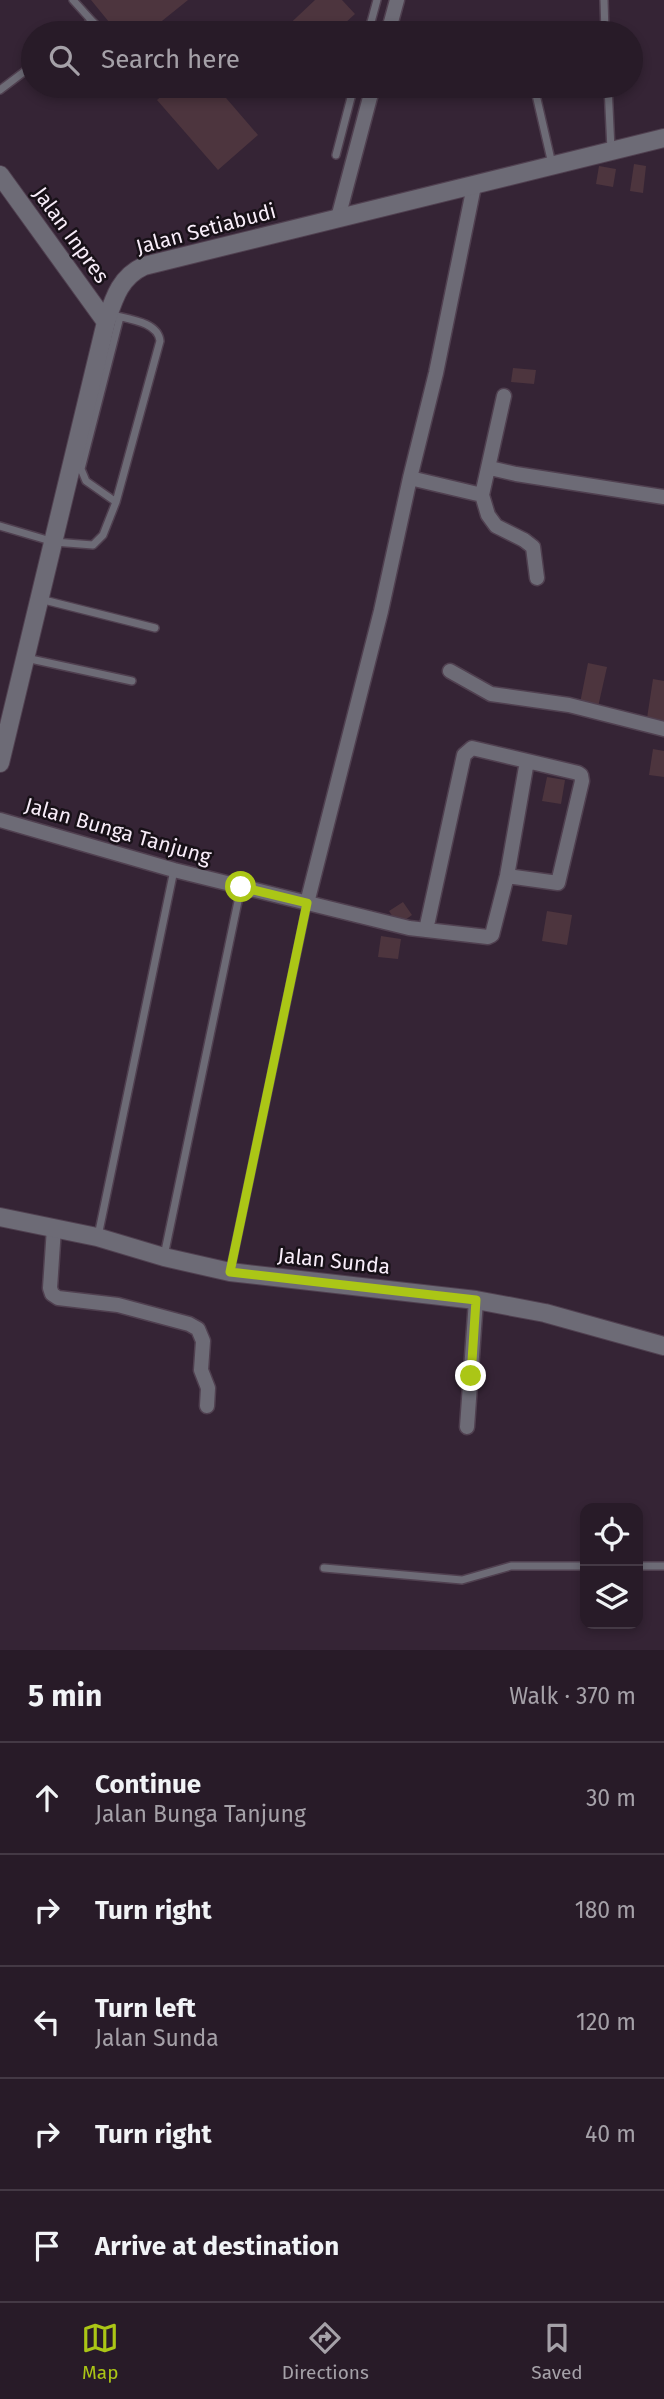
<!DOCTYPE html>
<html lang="en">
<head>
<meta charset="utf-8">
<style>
	body { margin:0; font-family:"Fira Sans",sans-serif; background:#342834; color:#f1f3f6 }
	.controls { position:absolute; right:21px; bottom:21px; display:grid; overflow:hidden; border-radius:14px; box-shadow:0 4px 10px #0003 }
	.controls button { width:63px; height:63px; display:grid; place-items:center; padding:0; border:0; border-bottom:2px solid #443945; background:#281b28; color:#f1f3f6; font:35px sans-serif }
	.stop { position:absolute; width:21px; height:21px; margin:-16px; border:5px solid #abc616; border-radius:50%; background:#fff }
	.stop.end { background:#abc616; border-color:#fff; box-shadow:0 2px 7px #0008 }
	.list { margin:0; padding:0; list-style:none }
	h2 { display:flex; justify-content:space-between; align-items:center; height:91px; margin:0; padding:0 28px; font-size:30px }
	h2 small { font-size:23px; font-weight:400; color:#a5a1a8 }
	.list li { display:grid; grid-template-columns:46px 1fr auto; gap:21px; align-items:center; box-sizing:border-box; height:112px; padding:0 28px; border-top:2px solid #443945 }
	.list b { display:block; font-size:26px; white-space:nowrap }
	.list p { margin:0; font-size:23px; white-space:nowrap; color:#a5a1a8 }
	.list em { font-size:23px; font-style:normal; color:#a5a1a8 }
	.icon { flex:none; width:38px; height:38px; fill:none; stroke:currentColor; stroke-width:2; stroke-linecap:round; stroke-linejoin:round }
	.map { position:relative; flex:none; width:664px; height:1650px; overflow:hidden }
	.search { position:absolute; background:#281b28; box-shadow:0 4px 10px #0003; left:21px; right:21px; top:21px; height:77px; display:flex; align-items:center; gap:18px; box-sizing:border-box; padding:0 24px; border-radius:38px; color:#a5a1a8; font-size:26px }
	.sheet { height:651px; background:#281b28 }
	nav { display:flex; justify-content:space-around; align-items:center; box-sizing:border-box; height:98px; border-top:2px solid #443945; background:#281b28; font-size:19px; color:#a5a1a8 }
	nav a { display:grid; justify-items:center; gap:4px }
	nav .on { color:#abc616 }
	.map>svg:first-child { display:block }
	.building { fill:#4d353e }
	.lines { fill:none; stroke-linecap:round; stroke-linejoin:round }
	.service-casing { stroke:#504050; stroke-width:10 }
	.minor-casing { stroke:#504050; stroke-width:17 }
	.tertiary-casing { stroke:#504050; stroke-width:20 }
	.service { stroke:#6d6b76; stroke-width:7 }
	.minor { stroke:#6d6b76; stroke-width:14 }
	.tertiary { stroke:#6d6b76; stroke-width:18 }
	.route { stroke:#abc616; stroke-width:9 }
	.labels { text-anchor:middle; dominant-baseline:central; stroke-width:5; stroke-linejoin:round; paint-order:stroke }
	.street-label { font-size:21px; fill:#f8edf9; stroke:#181118 }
</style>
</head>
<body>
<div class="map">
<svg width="664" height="1650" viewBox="0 0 664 1650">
	<rect width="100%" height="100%" fill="#352435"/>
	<path class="building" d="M 91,0 L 188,0 L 147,33 L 118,33 Z
		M 315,0 L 342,0 L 355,14 L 334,33 L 280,33 Z
		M 173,86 L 225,86 L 220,91 L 258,135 L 218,170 L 157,100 Z
		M 634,164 L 646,166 L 643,193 L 630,191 Z
		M 599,166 L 616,169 L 613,187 L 596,184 Z
		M 513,368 L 536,370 L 534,384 L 511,382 Z
		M 588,663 L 607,667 L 598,707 L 580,703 Z
		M 653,679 L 664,681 L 664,721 L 647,718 Z
		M 653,749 L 664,751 L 664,777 L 649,775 Z
		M 547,777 L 565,780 L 561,804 L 542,801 Z
		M 403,902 L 412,915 L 398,925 L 389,911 Z
		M 547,911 L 572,915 L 567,945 L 542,941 Z
		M 381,936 L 401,939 L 398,959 L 378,957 Z"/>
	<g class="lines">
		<g class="service-casing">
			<path id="service" d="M 73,0 L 92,21
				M 604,0 L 605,33
				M 521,27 L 522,33
				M 75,33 L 92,21 L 104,33
				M 368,33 L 377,0
				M 158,86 L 160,88
				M 534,86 L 552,164
				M 608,86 L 611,150
				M 0,90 L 33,65
				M 336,155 L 354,86
				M 116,502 L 86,481 L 81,469 L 120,317
				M 0,526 L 54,542 L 93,545 L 103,535 L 116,502 L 160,341 C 158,321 126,319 109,314
				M 40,599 L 155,628
				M 26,658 L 132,681
				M 98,1236 L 174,870
				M 164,1256 L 241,887
				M 230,1272 L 307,904
				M 638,1566 L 664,1566
				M 324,1568 L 462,1580 L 511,1566 L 585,1566"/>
		</g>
		<g class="minor-casing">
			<path id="minor" d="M 388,33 L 397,0
				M 338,218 L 373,86
				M 504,396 L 482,495 L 488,515 L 496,526 L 524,540 L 533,547 L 537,578
				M 490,468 L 516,474 L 664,497
				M 410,478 L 482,495
				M 450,671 L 491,694 L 569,705 L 664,729
				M 0,820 L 174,870 L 409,928 L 488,937 L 492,935 L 507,876 L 527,761
				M 307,903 L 381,611 L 410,478 L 436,373 L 474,186
				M 426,930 L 464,755 L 472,748 L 578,773 L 581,775 L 582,781 L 558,883 L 507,876
				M 54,1228 L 50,1288 L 52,1294 L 58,1298 L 118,1305 L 189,1324 L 198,1329 L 203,1341 L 201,1370 L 208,1388 L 207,1406
				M 467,1427 L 476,1300"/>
		</g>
		<g class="tertiary-casing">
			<path id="tertiary" d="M 0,175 L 106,322
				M 0,763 L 106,322 C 114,298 120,277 144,266 L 664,138
				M 0,1217 L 97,1237 L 164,1257 L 230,1272 L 476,1300 L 545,1313 L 664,1346"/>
		</g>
		<use href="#service" class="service"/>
		<use href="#minor" class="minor"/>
		<use href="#tertiary" class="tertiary"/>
	</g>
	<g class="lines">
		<path class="route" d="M 241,887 L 307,903 L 230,1272 L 476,1300 L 471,1376"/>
	</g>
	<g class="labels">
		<g class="street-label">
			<text transform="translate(206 229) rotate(-15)">Jalan Setiabudi</text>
			<text transform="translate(71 235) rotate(54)">Jalan Inpres</text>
			<text transform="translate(118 831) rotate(16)">Jalan Bunga Tanjung</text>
			<text transform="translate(334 1261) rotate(6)">Jalan Sunda</text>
		</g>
	</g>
</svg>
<div class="controls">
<button><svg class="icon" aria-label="locate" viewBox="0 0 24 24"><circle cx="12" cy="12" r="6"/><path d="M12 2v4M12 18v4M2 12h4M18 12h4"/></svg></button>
<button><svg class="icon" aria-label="layers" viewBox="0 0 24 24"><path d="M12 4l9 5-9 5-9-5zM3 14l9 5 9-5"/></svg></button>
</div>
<div class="stop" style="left:241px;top:887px"></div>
<div class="stop end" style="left:471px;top:1376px"></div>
<div class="search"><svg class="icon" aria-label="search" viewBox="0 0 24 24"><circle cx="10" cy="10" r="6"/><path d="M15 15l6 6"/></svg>Search here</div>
</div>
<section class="sheet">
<h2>5 min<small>Walk · 370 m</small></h2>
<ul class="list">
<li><svg class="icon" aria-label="ahead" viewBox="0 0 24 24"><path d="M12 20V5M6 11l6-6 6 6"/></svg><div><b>Continue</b><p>Jalan Bunga Tanjung</p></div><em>30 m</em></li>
<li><svg class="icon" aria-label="right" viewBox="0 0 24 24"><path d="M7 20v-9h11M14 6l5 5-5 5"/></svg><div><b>Turn right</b></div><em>180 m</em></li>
<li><svg class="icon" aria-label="left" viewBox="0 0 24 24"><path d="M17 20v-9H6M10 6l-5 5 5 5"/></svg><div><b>Turn left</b><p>Jalan Sunda</p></div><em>120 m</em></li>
<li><svg class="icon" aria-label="right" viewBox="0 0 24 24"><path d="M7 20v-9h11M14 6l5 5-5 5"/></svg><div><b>Turn right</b></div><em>40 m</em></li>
<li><svg class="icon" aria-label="arrive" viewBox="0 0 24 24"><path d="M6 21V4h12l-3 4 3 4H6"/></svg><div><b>Arrive at destination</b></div></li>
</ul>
</section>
<nav>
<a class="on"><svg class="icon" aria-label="map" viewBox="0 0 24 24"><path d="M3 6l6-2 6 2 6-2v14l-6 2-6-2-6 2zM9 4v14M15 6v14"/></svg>Map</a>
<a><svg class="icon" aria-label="directions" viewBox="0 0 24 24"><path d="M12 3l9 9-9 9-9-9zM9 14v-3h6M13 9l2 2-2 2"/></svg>Directions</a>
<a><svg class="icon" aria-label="saved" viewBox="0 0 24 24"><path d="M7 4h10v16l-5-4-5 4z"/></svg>Saved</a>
</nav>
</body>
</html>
